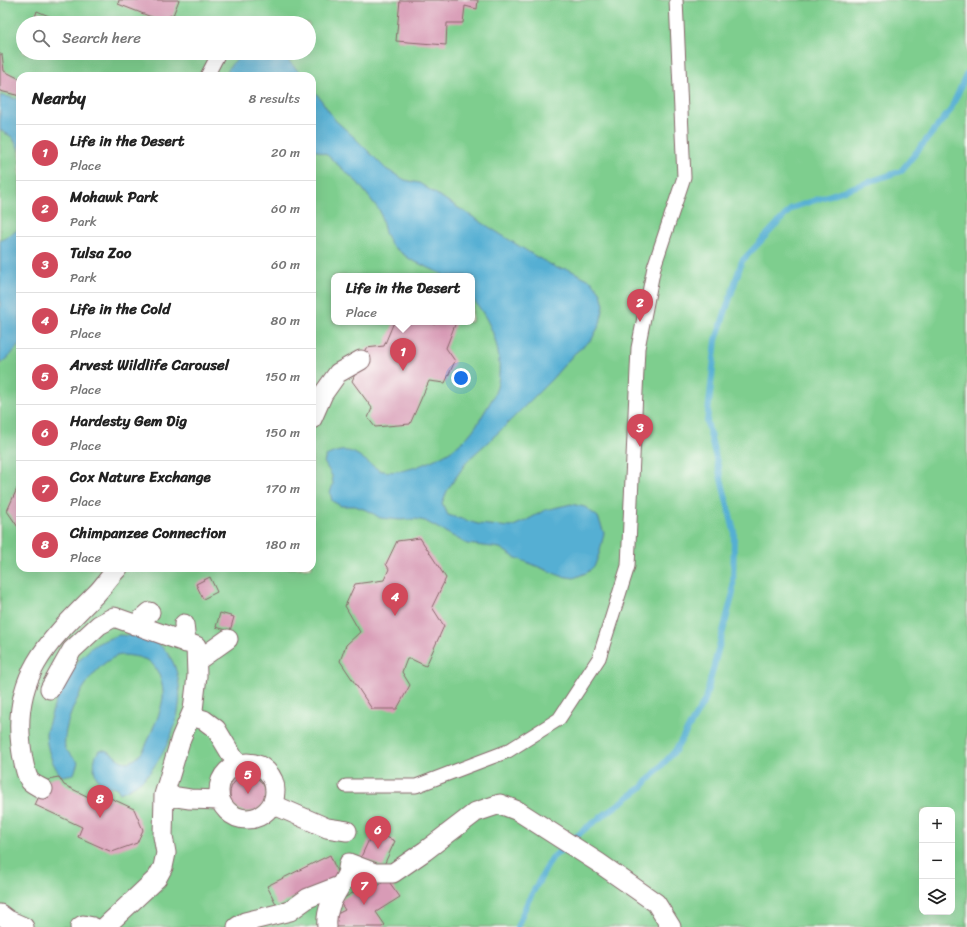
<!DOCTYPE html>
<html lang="en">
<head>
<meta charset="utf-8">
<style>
	body { margin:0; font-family:Sriracha,sans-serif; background:#f6f6f6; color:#222 }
	.controls { position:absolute; right:12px; bottom:12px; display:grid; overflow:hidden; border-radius:8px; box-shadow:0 4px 16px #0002 }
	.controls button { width:36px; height:36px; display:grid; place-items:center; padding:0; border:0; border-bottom:1px solid #e0e0e0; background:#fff; color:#222; font:20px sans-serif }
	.you { position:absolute; left:461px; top:378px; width:14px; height:14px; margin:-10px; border:3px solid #fff; border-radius:50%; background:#1a73e8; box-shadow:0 0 0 6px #1a73e833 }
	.badge { display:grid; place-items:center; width:26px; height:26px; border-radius:50%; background:#d1495b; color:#fff; font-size:13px; font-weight:700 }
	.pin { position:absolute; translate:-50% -33px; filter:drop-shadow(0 1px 2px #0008) }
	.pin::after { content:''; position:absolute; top:21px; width:14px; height:12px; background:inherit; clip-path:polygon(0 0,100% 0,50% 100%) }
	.popup { position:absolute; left:331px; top:273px; width:144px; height:52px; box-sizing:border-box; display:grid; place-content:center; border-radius:8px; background:#fff; filter:drop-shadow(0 1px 3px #0005); font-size:13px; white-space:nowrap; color:#767676 }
	.popup b { font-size:15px; color:#222 }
	.popup::after { content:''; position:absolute; left:50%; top:100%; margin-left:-8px; border:8px solid transparent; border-top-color:#fff }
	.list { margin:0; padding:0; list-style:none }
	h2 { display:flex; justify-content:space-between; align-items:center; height:52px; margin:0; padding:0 16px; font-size:17px }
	h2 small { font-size:13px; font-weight:400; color:#767676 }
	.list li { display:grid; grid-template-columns:26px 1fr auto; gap:12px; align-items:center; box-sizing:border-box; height:56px; padding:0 16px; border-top:1px solid #e0e0e0 }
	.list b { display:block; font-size:15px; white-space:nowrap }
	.list p { margin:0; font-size:13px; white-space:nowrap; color:#767676 }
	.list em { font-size:13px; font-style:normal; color:#767676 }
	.icon { flex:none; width:22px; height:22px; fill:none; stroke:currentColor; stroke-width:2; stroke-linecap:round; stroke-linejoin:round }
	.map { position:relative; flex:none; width:967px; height:927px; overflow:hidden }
	.search { position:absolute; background:#fff; box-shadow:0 4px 16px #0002; left:16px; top:16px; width:300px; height:44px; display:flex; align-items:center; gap:10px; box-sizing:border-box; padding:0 14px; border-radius:22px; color:#767676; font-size:15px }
	.panel { position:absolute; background:#fff; box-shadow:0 4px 16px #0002; left:16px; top:72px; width:300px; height:500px; border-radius:12px }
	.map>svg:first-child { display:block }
	.green { fill:#7ece8e; stroke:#64765c; fill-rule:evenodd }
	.water { fill:#55afd3; stroke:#50677f }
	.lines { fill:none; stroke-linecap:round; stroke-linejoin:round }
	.stream { stroke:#55afd3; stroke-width:6 }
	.building { fill:#d89bb6 }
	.service-casing { stroke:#87676a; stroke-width:15 }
	.pedestrian-casing { stroke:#87676a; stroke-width:21 }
	.service { stroke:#fff; stroke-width:13 }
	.pedestrian { stroke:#fff; stroke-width:19 }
</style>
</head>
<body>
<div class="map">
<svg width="967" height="927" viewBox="0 0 967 927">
	<rect width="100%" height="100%" fill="#fdfcf7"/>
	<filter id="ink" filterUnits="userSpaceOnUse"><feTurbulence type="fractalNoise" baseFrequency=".025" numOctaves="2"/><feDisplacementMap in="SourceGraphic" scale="8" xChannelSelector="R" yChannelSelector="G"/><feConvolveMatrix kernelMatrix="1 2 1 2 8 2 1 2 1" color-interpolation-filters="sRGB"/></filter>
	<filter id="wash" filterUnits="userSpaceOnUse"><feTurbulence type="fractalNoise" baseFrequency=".012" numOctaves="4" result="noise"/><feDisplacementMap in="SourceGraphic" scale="16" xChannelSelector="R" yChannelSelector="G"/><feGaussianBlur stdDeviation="0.9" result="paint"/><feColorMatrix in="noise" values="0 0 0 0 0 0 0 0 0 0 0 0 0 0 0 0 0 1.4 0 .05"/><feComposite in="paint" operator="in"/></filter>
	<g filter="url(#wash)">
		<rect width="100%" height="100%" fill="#f9eede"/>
		<path class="green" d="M 0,0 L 967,0 L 967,927 L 0,927 ZM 23,23 L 309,23 L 309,53 L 23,53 ZM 20,76 L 312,76 L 312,568 L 20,568 ZM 334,276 L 472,276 L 472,322 L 334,322 ZM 922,810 L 952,810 L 952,912 L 922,912 Z"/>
		<path class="water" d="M 255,53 L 281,53 L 303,76 L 225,76 C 232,59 239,58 255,53 Z
			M 312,87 L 335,120 L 355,138 L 386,169 L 405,180 L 419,183 L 535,256 L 557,268 L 568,269 L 592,281 L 601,293 L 604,305 L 600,324 L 592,339 L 574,354 L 551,380 L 500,431 L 468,460 L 448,489 L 442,503 L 448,515 L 478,524 L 511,527 L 527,520 L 545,510 L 571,504 L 585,507 L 598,517 L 604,533 L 600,551 L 595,565 L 588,572 L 574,578 L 561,576 L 514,557 L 500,548 L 467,544 L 425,521 L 415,519 L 400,520 L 380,518 L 369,511 L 355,506 L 341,506 L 332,501 L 330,493 L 333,484 L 332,476 L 324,462 L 326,456 C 346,446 354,451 370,464 C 374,466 379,471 383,471 C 392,473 408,470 416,467 C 432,461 450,453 462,442 C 470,435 477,425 482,416 C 488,406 496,394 498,383 C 503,351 492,322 472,298 L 472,276 L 447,276 L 411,260 L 392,246 L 385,233 L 380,211 L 358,183 L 326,154 L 312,149 Z
			M 0,96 L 5,96 L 20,100 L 20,151 L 12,137 L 0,130 Z
			M 20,226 L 20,344 L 8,358 L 2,363 L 0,362 L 0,241 L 16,231 Z
			M 119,635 C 129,636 143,635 152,640 C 163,646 171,656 175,667 C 188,704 172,743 150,772 C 142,782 131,788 120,793 L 117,788 L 112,786 L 105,790 C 94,778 90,764 99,750 C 114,748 117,766 131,761 C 144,757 149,737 154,726 C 158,718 162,706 163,697 C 164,686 158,665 147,660 C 144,659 141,658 138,657 C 132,656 123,654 117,656 C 89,666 61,721 65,749 L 78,762 L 74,774 L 62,776 C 53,768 46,747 46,734 C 46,729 49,724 50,719 C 57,694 69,668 89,650 C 97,642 108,639 119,635 Z"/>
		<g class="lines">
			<path class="stream" d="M 517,927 L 528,901 L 552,858 L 586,828 L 641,788 L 675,751 L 705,700 L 733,593 L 734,531 L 707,422 L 716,340 L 742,261 L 792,208 L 901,171 L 950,111 L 967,73"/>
		</g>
		<g id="blocks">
			<path class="building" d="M 119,0 L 179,0 L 170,23 L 167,23 L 118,4 Z
				M 400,0 L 478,0 L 477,9 L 465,6 L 463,23 L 447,23 L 446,45 L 396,41 Z
				M 37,11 L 56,19 L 54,23 L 33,23 Z
				M 0,54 L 2,54 L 4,71 L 20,79 L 20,96 L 0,91 Z
				M 394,322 L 432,322 L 434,325 L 435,322 L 456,322 L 446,348 L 455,361 L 445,383 L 429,381 L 410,424 L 375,427 L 368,418 L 372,408 L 352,381 L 366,348 L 384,346 Z
				M 20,482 L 20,530 L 7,511 Z
				M 420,538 L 446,578 L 432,607 L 444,626 L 426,666 L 411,659 L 407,659 L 402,672 L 410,685 L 397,709 L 372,709 L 340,661 L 346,645 L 360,632 L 345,606 L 355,584 L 384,580 L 389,569 L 386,564 L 397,541 Z
				M 210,577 L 217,592 L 203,599 L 196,584 Z
				M 220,613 L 234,617 L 230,631 L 216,627 Z
				M230 794a18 18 0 1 1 36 0a18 18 0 1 1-36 0Z
				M 59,777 L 64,785 L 101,803 L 104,795 L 134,809 L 143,830 L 137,843 L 112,852 L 78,837 L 82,827 L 35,805 L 46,781 L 53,778 Z
				M 373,831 L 395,841 L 383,867 L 361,857 Z
				M 330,855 L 339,876 L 277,906 L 267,886 Z
				M 369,875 L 377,887 L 387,879 L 400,897 L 376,912 L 385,925 L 382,927 L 335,927 L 329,918 L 345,910 L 339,901 L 356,891 L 353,885 Z"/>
		</g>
	</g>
	<g filter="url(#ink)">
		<use href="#blocks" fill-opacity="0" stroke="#87676a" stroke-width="1"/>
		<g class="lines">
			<g class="service-casing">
				<path id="service" d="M 173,22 L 177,23
					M 207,76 L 219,53
					M 346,786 L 416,786 L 508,751 L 559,719 L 599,658 L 628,566 L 638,348 L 654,267 L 684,177 L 676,0"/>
			</g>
			<g class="pedestrian-casing">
				<path id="pedestrian" d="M 312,419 L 323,394 L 338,373 L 361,360
					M 184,624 L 186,643
					M 135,625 L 150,612
					M 197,661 L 228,639
					M 50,689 L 72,650 L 99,625 L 114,617 L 196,646 L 197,676 L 193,710 L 181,738 L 164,795 L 163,836 L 166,853 L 163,867 L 157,878 L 105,927
					M 191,716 L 204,720 L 216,729 L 237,764
					M219 791a28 28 0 1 1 56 0a28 28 0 1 1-56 0Z
					M 43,789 C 39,787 33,784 30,781 C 25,774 22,754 21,746 C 12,674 50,640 96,594 C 104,586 110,576 118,568
					M 164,795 L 190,799 L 219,800
					M 272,804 L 327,828 L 347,831
					M 0,914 L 8,920 L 24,927
					M 80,927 L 83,925 L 93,927
					M 237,927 L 245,922 L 290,911 L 308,898 L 339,886
					M 327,927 C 325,906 337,893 346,876 C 348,872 348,867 349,863 L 375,873 L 393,873 L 425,851 L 476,812 L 500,804 L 518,811 L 599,863 L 656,903 L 671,927"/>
			</g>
			<use href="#service" class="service"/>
			<use href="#pedestrian" class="pedestrian"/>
		</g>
	</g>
</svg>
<div class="controls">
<button>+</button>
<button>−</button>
<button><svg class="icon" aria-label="layers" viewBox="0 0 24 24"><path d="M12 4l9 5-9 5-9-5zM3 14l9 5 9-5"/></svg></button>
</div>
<div class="you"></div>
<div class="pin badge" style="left:403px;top:371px">1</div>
<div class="popup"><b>Life in the Desert</b>Place</div>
<div class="pin badge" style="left:640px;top:322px">2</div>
<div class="pin badge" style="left:640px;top:447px">3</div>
<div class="pin badge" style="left:395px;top:616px">4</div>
<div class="pin badge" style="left:248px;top:794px">5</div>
<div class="pin badge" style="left:378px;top:849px">6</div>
<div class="pin badge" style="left:364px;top:905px">7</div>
<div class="pin badge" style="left:100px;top:818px">8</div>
<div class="search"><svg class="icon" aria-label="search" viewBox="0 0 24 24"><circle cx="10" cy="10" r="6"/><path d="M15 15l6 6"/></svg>Search here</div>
<section class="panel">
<h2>Nearby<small>8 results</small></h2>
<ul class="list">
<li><span class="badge">1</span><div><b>Life in the Desert</b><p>Place</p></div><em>20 m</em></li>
<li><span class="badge">2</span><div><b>Mohawk Park</b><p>Park</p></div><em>60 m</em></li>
<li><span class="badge">3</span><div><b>Tulsa Zoo</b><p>Park</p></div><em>60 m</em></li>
<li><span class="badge">4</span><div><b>Life in the Cold</b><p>Place</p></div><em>80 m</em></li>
<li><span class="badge">5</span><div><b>Arvest Wildlife Carousel</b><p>Place</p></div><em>150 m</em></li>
<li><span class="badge">6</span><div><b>Hardesty Gem Dig</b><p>Place</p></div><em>150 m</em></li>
<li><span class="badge">7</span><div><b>Cox Nature Exchange</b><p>Place</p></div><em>170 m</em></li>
<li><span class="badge">8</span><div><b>Chimpanzee Connection</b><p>Place</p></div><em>180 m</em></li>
</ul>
</section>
</div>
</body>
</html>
